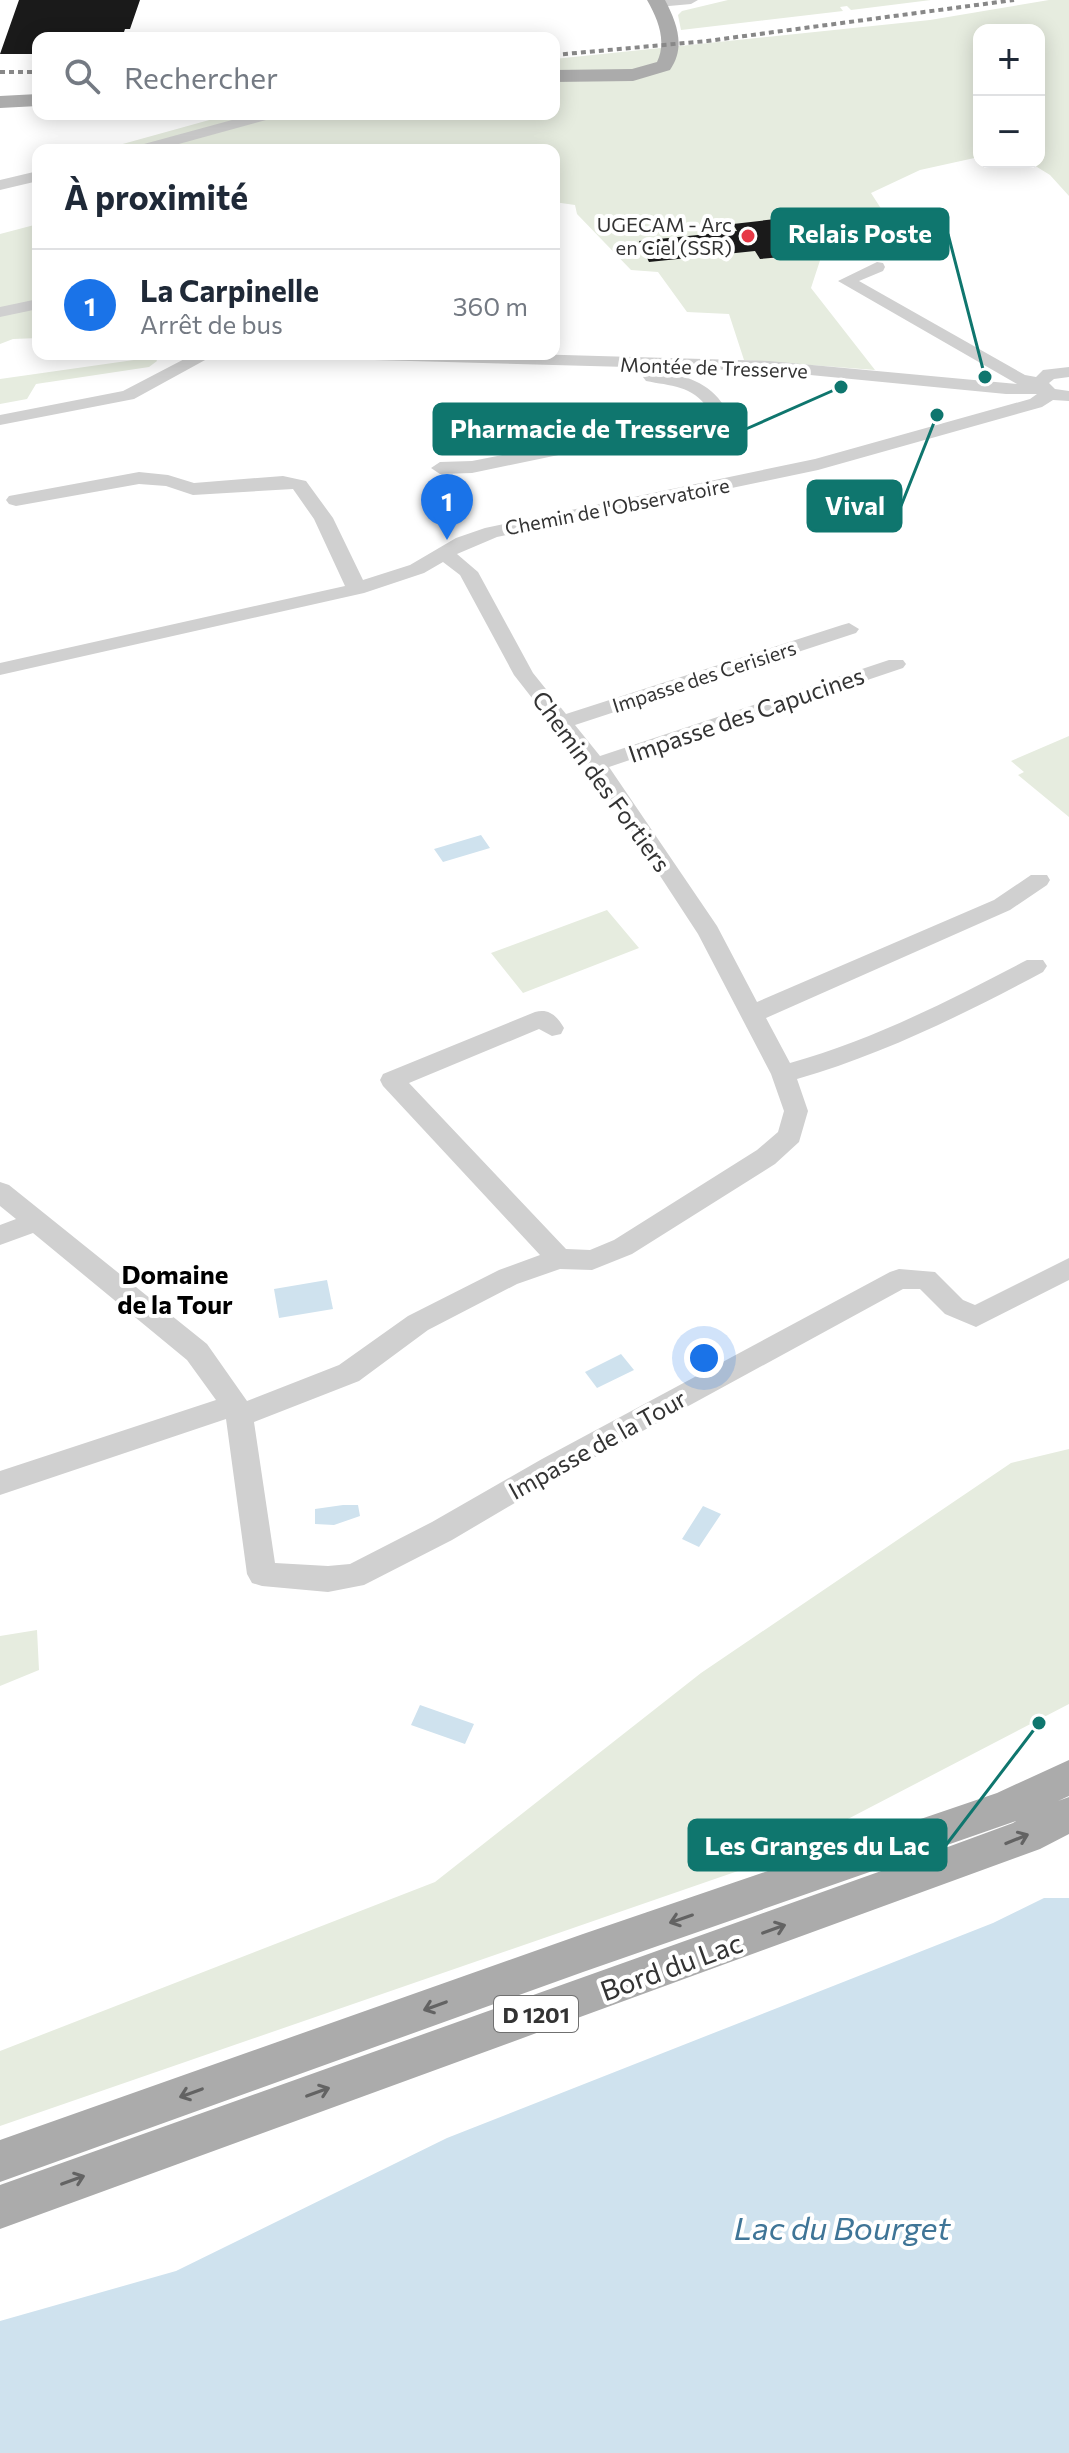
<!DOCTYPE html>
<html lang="fr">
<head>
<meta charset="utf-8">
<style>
	body { margin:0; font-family:Commissioner,sans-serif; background:#f6f6f7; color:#1f2937 }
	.controls { position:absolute; right:24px; top:24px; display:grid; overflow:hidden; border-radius:16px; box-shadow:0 4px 20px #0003 }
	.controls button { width:72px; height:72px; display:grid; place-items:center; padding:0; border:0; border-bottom:2px solid #e0e1e3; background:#fff; color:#1f2937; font:40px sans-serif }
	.you { position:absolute; left:704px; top:1358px; width:28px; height:28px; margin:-20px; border:6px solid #fff; border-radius:50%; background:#1a73e8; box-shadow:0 0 0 12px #1a73e833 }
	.badge { display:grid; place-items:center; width:52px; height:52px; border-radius:50%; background:#1a73e8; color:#fff; font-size:26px; font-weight:700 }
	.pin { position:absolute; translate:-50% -66px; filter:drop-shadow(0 2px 4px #0008) }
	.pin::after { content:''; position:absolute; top:42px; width:28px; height:24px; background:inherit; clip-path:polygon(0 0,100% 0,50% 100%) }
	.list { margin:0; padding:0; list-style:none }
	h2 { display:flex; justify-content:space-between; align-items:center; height:104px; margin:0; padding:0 32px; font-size:34px }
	h2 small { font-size:26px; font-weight:400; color:#747a83 }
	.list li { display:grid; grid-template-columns:52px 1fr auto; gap:24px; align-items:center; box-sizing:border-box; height:112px; padding:0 32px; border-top:2px solid #e0e1e3 }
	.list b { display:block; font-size:30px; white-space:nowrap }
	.list p { margin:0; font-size:26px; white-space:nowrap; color:#747a83 }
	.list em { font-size:26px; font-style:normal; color:#747a83 }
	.icon { flex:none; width:44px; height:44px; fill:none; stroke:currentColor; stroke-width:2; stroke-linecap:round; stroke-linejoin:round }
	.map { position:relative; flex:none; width:1069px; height:2453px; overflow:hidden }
	.search { position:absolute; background:#fff; box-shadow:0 4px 20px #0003; left:32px; top:32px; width:528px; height:88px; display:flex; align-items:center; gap:20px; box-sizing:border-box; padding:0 28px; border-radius:16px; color:#747a83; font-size:30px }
	.panel { position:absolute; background:#fff; box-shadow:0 4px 20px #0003; left:32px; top:144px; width:528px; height:216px; border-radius:16px }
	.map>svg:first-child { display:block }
	.green { fill:#e6ecdf }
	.water { fill:#cfe2ee }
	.building { fill:#1a1a1a }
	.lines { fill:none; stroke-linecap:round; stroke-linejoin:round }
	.minor { fill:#d0d0d0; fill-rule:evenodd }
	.major { fill:#ababab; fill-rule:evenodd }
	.rail { stroke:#888; stroke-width:4; stroke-dasharray:5 4; stroke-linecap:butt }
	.oneway { stroke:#636363 }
	.poi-dot { fill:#e63946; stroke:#fff; stroke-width:3 }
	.labels { text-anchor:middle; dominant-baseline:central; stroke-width:8; stroke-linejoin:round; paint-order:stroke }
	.far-poi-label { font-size:20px; fill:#333; stroke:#fff; text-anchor:end }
	.far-street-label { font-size:20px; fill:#333; stroke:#fff }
	.shield { fill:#fff; stroke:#707070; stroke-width:2 }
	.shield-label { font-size:22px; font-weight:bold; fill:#333 }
	.street-label { font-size:24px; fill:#333; stroke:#fff }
	.neighbourhood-label { font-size:26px; font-weight:bold; fill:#000; stroke:#fff }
	.near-street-label { font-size:28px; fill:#333; stroke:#fff }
	.near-water-label { font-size:32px; font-style:italic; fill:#3f7597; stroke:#fff }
	.leader { fill:none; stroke:#0f766e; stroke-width:3 }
	.callout-dot { fill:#0f766e; stroke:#fff; stroke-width:3 }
	.callout { fill:#0f766e; stroke:#0f766e; stroke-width:3 }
	.callout-label { font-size:26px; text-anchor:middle; font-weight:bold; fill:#fff }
</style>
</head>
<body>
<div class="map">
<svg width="1069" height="2453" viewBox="0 0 1069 2453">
	<rect width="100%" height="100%" fill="#fff"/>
	<path class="green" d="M 728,0 L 931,0 L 851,10 L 847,6 L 840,7 L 843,11 L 681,30 L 678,15 L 682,11 Z
		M 1049,0 L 1069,0 L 1069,196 L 1050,175 L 1029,162 L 1039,162 L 1039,30 L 979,30 L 979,157 L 920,170 L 871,193 L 889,221 L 873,233 L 835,234 L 815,218 L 826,242 L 811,288 L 875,370 L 744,360 L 729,314 L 687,312 L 658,272 L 631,270 L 577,214 L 575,205 L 554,202 L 554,150 L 101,150 L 231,114 L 554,114 L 554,59 L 930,20 Z
		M 38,224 L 38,338 L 13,339 L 0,344 L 0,234 Z
		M 155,357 L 157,361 L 149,367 L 36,384 L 27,399 L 0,404 L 0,379 Z
		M 1069,736 L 1069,817 L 1018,775 L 1024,772 L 1011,761 Z
		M 607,910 L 639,948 L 523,993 L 491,953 Z
		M 1069,1449 L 1069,1704 L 767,1861 L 0,2126 L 0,2051 L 435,1882 L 701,1673 L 1011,1463 Z
		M 37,1630 L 39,1670 L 0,1686 L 0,1636 Z"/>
	<path class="water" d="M 481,835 L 490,848 L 443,862 L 434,849 Z
		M 327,1280 L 333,1309 L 279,1318 L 274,1289 Z
		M 621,1354 L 634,1370 L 597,1388 L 585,1372 Z
		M 343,1505 L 358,1505 L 360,1516 L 334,1525 L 315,1524 L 315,1509 Z
		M 703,1506 L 721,1514 L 699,1547 L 682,1539 Z
		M 420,1705 L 474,1724 L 465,1744 L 411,1725 Z
		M 1044,1898 L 1069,1898 L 1069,2453 L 0,2453 L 0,2321 L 176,2271 L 447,2138 L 993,1923 Z"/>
	<path class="building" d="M 19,0 L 140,0 L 130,29 L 125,29 L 122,38 L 38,38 L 33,54 L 0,54 Z
		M 793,217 L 808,241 L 797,242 L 804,255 L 760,259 L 755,251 L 649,262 L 639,241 L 737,231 L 733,224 Z"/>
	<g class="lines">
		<path class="minor" d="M 653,0 L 698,0 L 691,4 L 658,7 L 653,6 Z
			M 254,114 L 280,114 L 277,117 L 157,150 L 131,150 L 133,147 Z
			M 38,171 L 38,181 L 0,190 L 0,180 Z
			M 877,262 L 883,263 L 885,267 L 883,271 L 859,281 L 1025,375 L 1036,377 L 1043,370 L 1069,367 L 1069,377 L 1054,379 L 1049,383 L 1055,389 L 1069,391 L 1069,401 L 1053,400 L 1042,407 L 818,470 L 497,537 L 457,554 L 478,572 L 533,673 L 566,714 L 842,625 L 849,623 L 859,629 L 856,633 L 575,725 L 600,756 L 889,660 L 903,660 L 906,664 L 903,668 L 609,767 L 717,926 L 757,1002 L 994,900 L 1031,875 L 1047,875 L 1050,880 L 1047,885 L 1010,910 L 766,1018 L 790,1063 C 873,1040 950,1000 1027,960 L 1043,960 L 1047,966 L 1043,972 C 964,1014 884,1054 797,1079 L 808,1111 L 799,1142 L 775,1164 L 632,1254 L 592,1270 L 560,1269 L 517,1284 L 428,1330 L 359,1381 L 254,1422 L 275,1563 L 328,1566 L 350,1564 L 432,1522 L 542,1459 L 890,1272 L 899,1269 L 935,1272 L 963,1300 L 975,1305 L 1069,1258 L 1069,1280 L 976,1327 L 945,1314 L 920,1289 L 903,1289 L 562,1475 L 452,1540 L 364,1585 L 328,1592 L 262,1586 L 252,1583 L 247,1574 L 226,1419 L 0,1495 L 0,1471 L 216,1400 L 187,1360 L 33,1233 L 0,1245 L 0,1225 L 16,1219 L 0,1206 L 0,1182 L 9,1185 L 207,1344 L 247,1401 L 339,1365 L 408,1316 L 499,1270 L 540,1255 L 383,1086 L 380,1080 L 383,1074 L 535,1012 C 549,1008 557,1016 564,1028 L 561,1034 L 552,1036 L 539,1029 L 409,1083 L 566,1249 L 590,1250 L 614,1240 L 757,1150 L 778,1132 L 784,1111 L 771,1074 L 698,934 L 604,790 L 514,675 L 460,575 L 443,562 L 424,573 L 364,593 L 0,675 L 0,663 L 345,586 L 314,519 L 293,489 L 193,495 L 166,486 L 139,484 L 16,506 L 9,504 L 6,500 L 9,496 L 139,472 L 168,475 L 194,483 L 283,476 L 306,481 L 333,518 L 363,580 L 410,565 L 456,538 L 485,528 L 815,459 L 1030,399 L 1037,394 L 1006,394 L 769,371 L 338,359 L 329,354 L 529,354 L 769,361 L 1017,384 L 838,281 Z
			M 38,299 L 38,309 L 0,317 L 0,307 Z
			M 194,354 L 216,354 L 134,399 L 0,425 L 0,415 L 123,391 Z
			M 661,372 C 690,376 713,385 727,411 L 703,425 L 472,473 L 440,474 L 431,468 L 440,462 L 472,461 L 697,416 L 708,409 C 693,385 670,386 646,381 L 643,377 L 646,373 Z"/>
		<path class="major" d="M 647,0 L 665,0 C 677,23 686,47 670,70 L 633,81 L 554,82 L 554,70 L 632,69 L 657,62 C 667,41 658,19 647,0 Z
			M 38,94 L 38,106 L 0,108 L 0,96 Z
			M 1069,1760 L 1069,1796 L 1058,1801 L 1069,1797 L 1069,1834 L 1040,1849 L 0,2229 L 0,2185 L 926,1855 L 1013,1823 L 1016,1821 L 583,1972 L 0,2182 L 0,2140 L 583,1934 L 997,1793 Z"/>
		<path class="rail" d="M 554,55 L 707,41 L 1014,0
			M 0,72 L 38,72"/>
	</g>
	<defs><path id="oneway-shaft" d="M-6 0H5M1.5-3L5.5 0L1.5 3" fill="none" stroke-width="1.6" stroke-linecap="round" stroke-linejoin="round" transform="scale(2)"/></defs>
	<g class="oneway">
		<use href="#oneway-shaft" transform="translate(1017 1839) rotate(-22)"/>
		<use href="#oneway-shaft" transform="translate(681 1919) rotate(161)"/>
		<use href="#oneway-shaft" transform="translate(774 1929) rotate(-20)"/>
		<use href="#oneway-shaft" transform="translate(435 2006) rotate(160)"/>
		<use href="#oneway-shaft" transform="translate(318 2092) rotate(-20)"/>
		<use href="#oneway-shaft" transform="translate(191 2093) rotate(160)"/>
		<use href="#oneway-shaft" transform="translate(73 2180) rotate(-20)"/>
	</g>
	<circle class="poi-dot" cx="748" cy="236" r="8"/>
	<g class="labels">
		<g class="far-poi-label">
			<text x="732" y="224">UGECAM - Arc<tspan x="732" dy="23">en Ciel (SSR)</tspan></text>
		</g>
		<g class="far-street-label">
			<text transform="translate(714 367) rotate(2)">Montée de Tresserve</text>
			<text transform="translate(617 506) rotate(-11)">Chemin de l'Observatoire</text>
			<text transform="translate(704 676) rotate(-18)">Impasse des Cerisiers</text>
		</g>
		<rect class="shield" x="494" y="1996" width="84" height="36" rx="6"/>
		<g class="shield-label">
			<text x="536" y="2014">D 1201</text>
		</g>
		<g class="street-label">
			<text transform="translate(746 714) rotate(-19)">Impasse des Capucines</text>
			<text transform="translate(602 781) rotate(54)">Chemin des Fortiers</text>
			<text transform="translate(597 1444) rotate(-29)">Impasse de la Tour</text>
		</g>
		<g class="neighbourhood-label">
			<text x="175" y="1273">Domaine<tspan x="175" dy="30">de la Tour</tspan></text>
		</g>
		<g class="near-street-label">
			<text transform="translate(671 1966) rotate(-20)">Bord du Lac</text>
		</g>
		<g class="near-water-label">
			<text x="842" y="2227">Lac du Bourget</text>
		</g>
	</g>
	<path class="leader" d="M985 377L948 234M841 387L746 429M937 415L901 506M1039 1723L946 1845"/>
	<g class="callout-dot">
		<circle cx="985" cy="377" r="8"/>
		<circle cx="841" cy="387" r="8"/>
		<circle cx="937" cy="415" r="8"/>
		<circle cx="1039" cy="1723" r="8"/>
	</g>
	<g class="callout">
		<rect x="772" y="209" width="176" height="50" rx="8"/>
		<rect x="434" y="404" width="312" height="50" rx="8"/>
		<rect x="808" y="481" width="93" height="50" rx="8"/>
		<rect x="689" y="1820" width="257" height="50" rx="8"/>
	</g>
	<g class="callout-label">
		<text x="860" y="243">Relais Poste</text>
		<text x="590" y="438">Pharmacie de Tresserve</text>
		<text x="855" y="515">Vival</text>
		<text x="817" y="1855">Les Granges du Lac</text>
	</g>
</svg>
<div class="controls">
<button>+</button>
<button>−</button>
</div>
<div class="you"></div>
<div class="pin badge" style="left:447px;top:540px">1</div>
<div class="search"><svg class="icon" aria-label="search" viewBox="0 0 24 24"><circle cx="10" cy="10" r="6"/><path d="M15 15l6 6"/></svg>Rechercher</div>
<section class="panel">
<h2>À proximité<small></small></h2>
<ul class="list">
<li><span class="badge">1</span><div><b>La Carpinelle</b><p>Arrêt de bus</p></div><em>360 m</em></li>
</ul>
</section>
</div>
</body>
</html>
